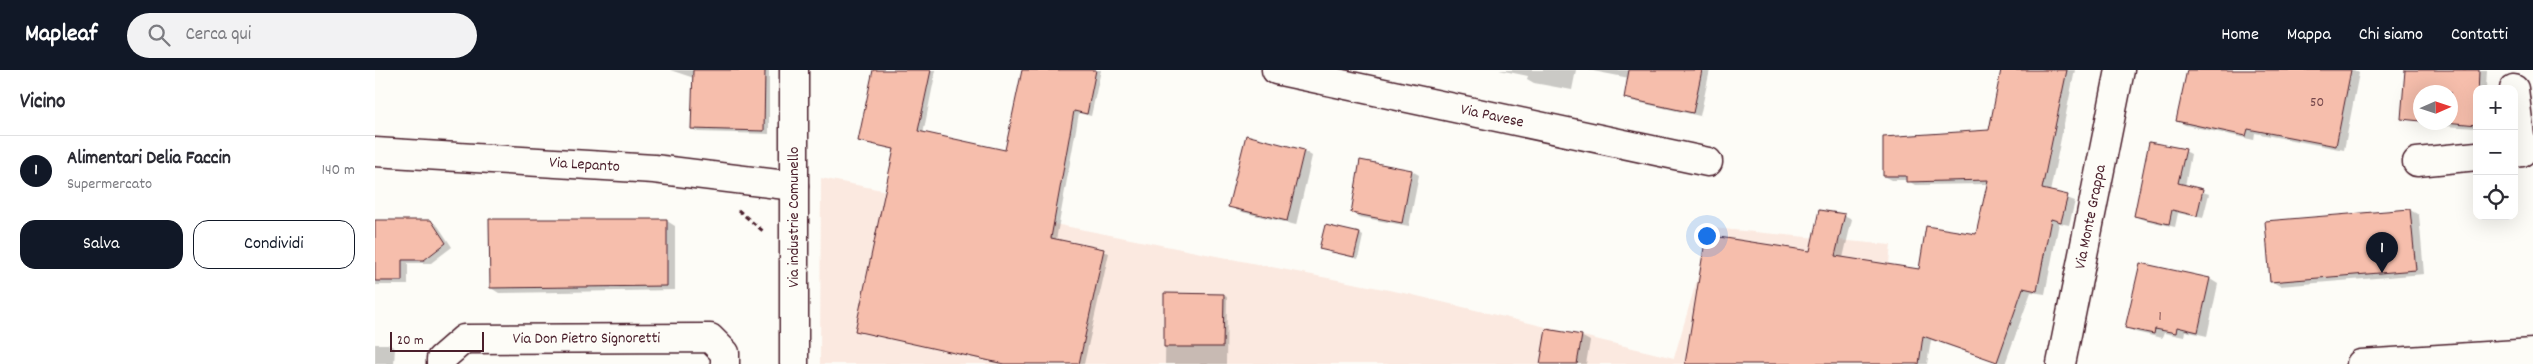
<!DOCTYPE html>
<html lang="it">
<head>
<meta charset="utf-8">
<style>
	body { margin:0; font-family:Dekko,sans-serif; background:#f2f2f3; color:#2b2b33 }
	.controls { position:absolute; right:15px; top:15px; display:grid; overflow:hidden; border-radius:10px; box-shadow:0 5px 20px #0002 }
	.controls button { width:45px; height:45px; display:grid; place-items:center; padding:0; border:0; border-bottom:1px solid #e1e1e2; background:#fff; color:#2b2b33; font:25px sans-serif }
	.compass { position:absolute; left:2038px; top:15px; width:45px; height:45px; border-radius:50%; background:#fff; box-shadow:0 5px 20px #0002; rotate:87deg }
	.scale { position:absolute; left:15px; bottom:12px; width:94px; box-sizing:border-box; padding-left:5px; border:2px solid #4a1f2b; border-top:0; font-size:14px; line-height:18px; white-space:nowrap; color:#4a1f2b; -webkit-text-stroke:4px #fdfcf7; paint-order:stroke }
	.you { position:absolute; left:1331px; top:165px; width:18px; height:18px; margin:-12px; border:4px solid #fff; border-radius:50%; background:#1a73e8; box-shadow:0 0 0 8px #1a73e833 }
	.badge { display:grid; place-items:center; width:32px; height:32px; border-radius:50%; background:#111827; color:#fff; font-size:16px; font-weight:700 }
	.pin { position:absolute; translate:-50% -41px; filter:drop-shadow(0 1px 2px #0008) }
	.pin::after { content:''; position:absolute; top:26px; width:18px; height:15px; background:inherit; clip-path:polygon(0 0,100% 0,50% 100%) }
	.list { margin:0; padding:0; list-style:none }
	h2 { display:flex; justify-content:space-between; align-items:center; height:65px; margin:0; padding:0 20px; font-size:21px }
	h2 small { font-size:16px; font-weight:400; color:#7c7c81 }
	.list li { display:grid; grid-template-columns:32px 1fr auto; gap:15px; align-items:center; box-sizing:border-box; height:70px; padding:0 20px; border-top:1px solid #e1e1e2 }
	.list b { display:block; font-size:19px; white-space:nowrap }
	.list p { margin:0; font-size:16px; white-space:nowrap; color:#7c7c81 }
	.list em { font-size:16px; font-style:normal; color:#7c7c81 }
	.actions { display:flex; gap:10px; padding:15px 20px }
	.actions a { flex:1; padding:11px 0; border:1px solid #111827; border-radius:15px; text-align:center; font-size:18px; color:#111827 }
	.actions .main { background:#111827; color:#fff }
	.icon { flex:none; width:28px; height:28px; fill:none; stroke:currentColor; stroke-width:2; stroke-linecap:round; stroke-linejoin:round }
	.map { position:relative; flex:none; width:2158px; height:294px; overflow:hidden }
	header { display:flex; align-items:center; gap:30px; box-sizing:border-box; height:70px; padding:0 25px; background:#111827; color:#fff }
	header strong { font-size:24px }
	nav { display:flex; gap:28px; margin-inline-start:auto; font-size:18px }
	.search { width:350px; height:45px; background:#f2f2f3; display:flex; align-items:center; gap:12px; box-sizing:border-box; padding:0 18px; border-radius:28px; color:#7c7c81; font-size:19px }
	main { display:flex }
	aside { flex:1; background:#fff }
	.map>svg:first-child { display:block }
	.built { fill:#fbe9e0 }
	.shadow { fill:#0003 }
	.building { fill:#f6beac; stroke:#4a1f2b }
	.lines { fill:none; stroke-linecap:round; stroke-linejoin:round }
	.minor-casing { stroke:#4a1f2b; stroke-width:31 }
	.major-casing { stroke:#4a1f2b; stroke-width:31 }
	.path { stroke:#4a1f2b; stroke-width:3; stroke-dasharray:5 4; stroke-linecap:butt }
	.minor { stroke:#fdfcf7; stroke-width:28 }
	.major { stroke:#fdfcf7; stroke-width:28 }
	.labels { text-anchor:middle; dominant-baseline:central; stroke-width:4; stroke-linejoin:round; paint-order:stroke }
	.number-label { font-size:14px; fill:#75474b }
	.street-label { font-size:16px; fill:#4a1f2b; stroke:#fdfcf7 }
</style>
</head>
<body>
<header>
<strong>Mapleaf</strong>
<div class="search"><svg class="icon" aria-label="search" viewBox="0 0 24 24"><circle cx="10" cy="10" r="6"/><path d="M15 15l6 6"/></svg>Cerca qui</div>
<nav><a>Home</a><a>Mappa</a><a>Chi siamo</a><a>Contatti</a></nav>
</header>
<main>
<aside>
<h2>Vicino<small></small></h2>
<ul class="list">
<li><span class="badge">1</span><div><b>Alimentari Delia Faccin</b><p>Supermercato</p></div><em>140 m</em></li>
</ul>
<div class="actions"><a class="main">Salva</a><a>Condividi</a></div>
</aside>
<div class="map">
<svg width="2158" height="294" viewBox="0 0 2158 294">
	<rect width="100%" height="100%" fill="#fdfcf7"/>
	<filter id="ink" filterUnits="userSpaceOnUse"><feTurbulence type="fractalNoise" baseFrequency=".02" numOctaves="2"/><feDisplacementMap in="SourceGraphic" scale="10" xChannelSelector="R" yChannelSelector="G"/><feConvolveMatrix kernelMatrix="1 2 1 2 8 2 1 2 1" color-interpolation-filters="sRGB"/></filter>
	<g filter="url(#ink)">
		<path class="built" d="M 446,108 L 1034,224 L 1299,288 L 1337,158 L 1516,175 L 1503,294 L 445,294 Z"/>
		<path class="shadow" d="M 295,0 L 394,0 L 394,64 L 323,62 L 317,59 L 319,8 Z
			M 499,0 L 561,0 L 548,64 L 631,81 L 648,0 L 726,0 L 716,46 L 704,43 L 681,170 L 734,183 L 709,294 L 625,294 L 481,260 L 520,80 L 484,71 Z
			M 1124,0 L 1201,0 L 1197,20 L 1159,13 L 1152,9 L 1153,6 Z
			M 1213,0 L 1335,0 L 1325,46 L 1257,31 L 1250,27 L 1254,8 Z
			M 1627,0 L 1700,0 L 1675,122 L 1700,131 L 1694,155 L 1684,153 L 1670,224 L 1656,222 L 1630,294 L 1556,270 L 1552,294 L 1311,294 L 1436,183 L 1469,145 L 1477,149 L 1468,188 L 1545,201 L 1602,166 L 1613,114 L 1540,115 L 1532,110 L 1517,110 L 1509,106 L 1615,61 Z
			M 1813,0 L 1979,0 L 1984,3 L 1969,80 L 1880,63 L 1879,70 L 1810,55 L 1802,51 Z
			M 2031,0 L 2112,0 L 2111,19 L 2102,19 L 2102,58 L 2069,56 L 2064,52 L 2076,52 L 2076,22 L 2046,22 Z
			M 872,67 L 929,81 L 937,86 L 921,155 L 863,141 L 855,136 Z
			M 1810,81 L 1816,84 L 1810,116 L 1834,124 L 1828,148 L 1803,143 L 1800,157 L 1766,149 L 1760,146 Z
			M 1037,101 L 1044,105 L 1034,156 L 984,147 L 977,143 Z
			M 2035,140 L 2044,145 L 2049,204 L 1905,216 L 1896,211 L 1891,152 Z
			M 0,151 L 56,151 L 63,156 L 77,177 L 56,193 L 33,193 L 33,215 L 0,215 Z
			M 292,151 L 300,156 L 300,220 L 124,223 L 116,218 Z
			M 985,164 L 988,166 L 983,189 L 945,178 Z
			M 1835,209 L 1843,214 L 1832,266 L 1810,261 L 1809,267 L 1789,263 L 1787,268 L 1760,262 L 1751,257 Z
			M 791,225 L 848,225 L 852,227 L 851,294 L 790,294 Z
			M 1206,266 L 1215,271 L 1211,294 L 1166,294 Z
			M 0,274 L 13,274 L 20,278 L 19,294 L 0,294 Z"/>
		<path class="building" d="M 318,0 L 390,0 L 389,61 L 316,59 Z
			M 498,0 L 556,0 L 543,61 L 630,80 L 647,0 L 721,0 L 712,44 L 699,41 L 676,168 L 729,179 L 704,294 L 629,294 L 480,261 L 519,79 L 483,71 Z
			M 1254,0 L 1327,0 L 1318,43 L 1249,28 Z
			M 1626,0 L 1692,0 L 1667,119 L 1693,125 L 1686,152 L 1676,149 L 1662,221 L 1648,218 L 1622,292 L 1548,266 L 1544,294 L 1310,294 L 1331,165 L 1435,181 L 1444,140 L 1470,144 L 1460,186 L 1544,199 L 1551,156 L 1601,164 L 1613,110 L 1531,112 L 1531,106 L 1508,106 L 1508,67 L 1614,60 Z
			M 1812,0 L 1976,0 L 1961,76 L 1873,59 L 1871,66 L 1801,51 Z
			M 2030,0 L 2104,0 L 2102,55 L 2070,52 L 2076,52 L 2076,22 L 2046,22 L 2046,51 L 2026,49 Z
			M 871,65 L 929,80 L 912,151 L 853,137 Z
			M 1774,72 L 1811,79 L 1803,113 L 1828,119 L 1822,146 L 1797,140 L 1794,154 L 1759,146 Z
			M 985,90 L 1037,100 L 1027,153 L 976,143 Z
			M 2035,139 L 2041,200 L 1895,212 L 1890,151 Z
			M 114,149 L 292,149 L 292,216 L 115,218 Z
			M 0,150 L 56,150 L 71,173 L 49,190 L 27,190 L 27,211 L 0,211 Z
			M 950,155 L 985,163 L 979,187 L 944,179 Z
			M 1765,193 L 1835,208 L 1823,262 L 1802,257 L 1801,263 L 1780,259 L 1779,264 L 1750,258 Z
			M 789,223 L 849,224 L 848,277 L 789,277 Z
			M 1171,259 L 1207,265 L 1202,294 L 1165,294 Z"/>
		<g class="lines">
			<g class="minor-casing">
				<g id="minor">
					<path d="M 419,0 L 419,294"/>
					<path id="s1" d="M 901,0 L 1333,92"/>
					<path d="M 2139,19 L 2147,82 L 2139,83"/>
					<path id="s2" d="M 0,82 L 279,99 L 419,116"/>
					<path d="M 2042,92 L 2102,86"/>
					<path id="s3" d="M 66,294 L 66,289 L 89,269 L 335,268 L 350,283 L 350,294"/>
					<path d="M 1986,294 L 2158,283"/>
				</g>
			</g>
			<g class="major-casing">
				<g id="major">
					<path id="s4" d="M 1686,294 L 1745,0"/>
				</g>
			</g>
			<path class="path" d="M 363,140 L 389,162"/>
			<use href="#minor" class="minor"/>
			<use href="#major" class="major"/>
		</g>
	</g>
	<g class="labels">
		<g class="number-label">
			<text x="1942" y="33">50</text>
			<text x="1785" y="247">1</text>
		</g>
		<g class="street-label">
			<text stroke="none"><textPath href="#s1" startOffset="221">Via Pavese</textPath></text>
			<text stroke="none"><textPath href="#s2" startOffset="210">Via Lepanto</textPath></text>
			<text transform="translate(419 147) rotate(-90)">Via industrie Comunello</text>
			<text stroke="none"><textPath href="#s4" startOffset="150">Via Monte Grappa</textPath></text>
			<text stroke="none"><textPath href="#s3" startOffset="158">Via Don Pietro Signoretti</textPath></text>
		</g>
	</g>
</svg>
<div class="controls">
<button>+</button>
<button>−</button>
<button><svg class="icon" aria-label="locate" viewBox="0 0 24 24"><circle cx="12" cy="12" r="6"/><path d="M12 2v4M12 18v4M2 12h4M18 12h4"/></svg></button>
</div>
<svg class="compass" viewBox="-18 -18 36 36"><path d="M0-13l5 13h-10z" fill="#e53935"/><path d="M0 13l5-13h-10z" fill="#7c7c81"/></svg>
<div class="scale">20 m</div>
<div class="you"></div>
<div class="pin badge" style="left:2007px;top:203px">1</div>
</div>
</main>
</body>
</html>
